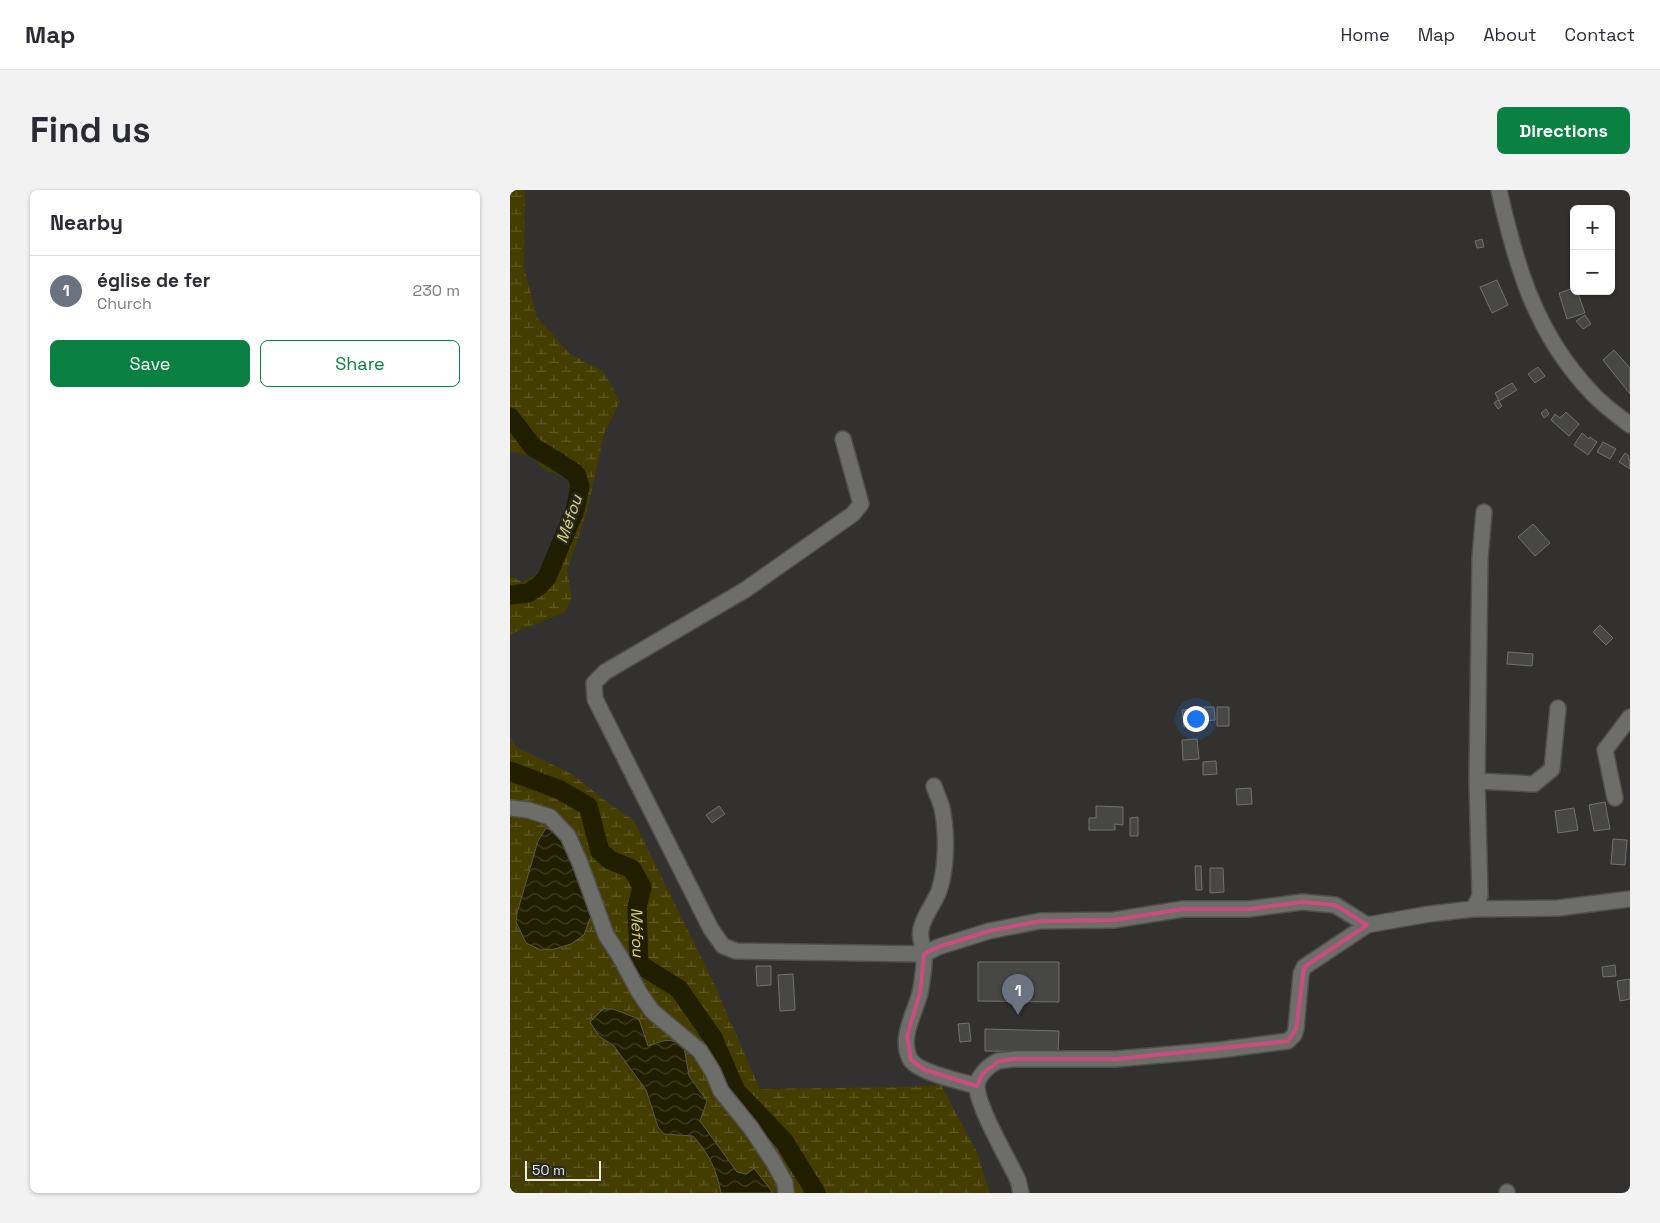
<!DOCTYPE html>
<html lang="en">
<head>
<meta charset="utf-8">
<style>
	body { margin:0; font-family:"Space Grotesk",sans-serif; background:#f2f2f3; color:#2b2b33 }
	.controls { position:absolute; right:15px; top:15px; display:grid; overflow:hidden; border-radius:8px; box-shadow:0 1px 4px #0004 }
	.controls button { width:45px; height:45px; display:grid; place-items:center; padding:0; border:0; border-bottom:1px solid #e1e1e2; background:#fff; color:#2b2b33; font:25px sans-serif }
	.scale { position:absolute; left:15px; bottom:12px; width:76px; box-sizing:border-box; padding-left:5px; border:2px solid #eaeae9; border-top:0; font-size:14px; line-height:18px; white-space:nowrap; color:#eaeae9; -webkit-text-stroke:4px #282825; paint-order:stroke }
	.you { position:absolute; left:685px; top:528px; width:18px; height:18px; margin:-12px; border:4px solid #fff; border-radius:50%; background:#1a73e8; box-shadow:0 0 0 8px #1a73e833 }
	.badge { display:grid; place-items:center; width:32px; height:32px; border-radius:50%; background:#0b8043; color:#fff; font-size:16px; font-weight:700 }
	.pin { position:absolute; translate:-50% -41px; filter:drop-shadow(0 1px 2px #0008) }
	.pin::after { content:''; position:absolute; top:26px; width:18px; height:15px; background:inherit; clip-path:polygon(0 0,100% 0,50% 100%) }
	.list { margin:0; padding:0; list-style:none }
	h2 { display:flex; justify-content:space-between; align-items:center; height:65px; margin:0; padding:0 20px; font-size:21px }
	h2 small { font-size:16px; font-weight:400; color:#7c7c81 }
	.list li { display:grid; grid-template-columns:32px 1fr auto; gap:15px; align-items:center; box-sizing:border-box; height:70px; padding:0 20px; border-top:1px solid #e1e1e2 }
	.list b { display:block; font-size:19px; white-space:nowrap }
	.list p { margin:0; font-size:16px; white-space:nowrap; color:#7c7c81 }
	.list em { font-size:16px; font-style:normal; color:#7c7c81 }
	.actions { display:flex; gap:10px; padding:15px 20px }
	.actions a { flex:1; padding:11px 0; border:1px solid #0b8043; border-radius:8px; text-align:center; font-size:18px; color:#0b8043 }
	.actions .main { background:#0b8043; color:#fff }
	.map { position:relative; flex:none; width:1120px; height:1003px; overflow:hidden; border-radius:8px }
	header { display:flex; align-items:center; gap:30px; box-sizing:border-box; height:70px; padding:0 25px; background:#fff; border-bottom:1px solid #e1e1e2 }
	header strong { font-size:24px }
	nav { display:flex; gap:28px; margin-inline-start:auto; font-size:18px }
	.intro { display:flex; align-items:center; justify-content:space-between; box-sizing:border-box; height:120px; padding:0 30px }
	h1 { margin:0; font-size:35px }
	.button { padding:12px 22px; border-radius:8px; background:#0b8043; color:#fff; font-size:18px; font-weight:700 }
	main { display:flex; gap:30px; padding:0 30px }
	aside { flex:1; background:#fff; border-radius:8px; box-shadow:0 1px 4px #0004 }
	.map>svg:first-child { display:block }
	.wetland { fill:url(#wetland-marsh); fill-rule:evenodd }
	.water { fill:url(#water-waves); stroke:#5d5b46 }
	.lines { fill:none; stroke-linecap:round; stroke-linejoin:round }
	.river { stroke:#211e00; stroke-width:19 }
	.building { fill:#474744; stroke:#72726e }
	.minor-casing { stroke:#504f4e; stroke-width:18 }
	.minor { stroke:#6d6d6a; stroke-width:15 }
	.marked { fill:none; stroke:#cc4c7e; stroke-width:4; stroke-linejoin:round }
	.labels { text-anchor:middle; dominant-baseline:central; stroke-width:4.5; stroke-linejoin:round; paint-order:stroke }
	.water-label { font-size:16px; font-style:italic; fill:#ded676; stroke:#282825 }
</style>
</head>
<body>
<header>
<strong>Map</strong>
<nav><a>Home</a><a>Map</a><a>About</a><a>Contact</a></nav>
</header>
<div class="intro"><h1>Find us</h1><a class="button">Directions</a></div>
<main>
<aside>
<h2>Nearby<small></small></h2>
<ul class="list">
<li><span class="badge" style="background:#6b7280">1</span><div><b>église de fer</b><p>Church</p></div><em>230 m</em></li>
</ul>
<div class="actions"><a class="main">Save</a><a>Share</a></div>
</aside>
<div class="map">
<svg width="1120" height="1003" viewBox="0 0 1120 1003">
	<defs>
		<pattern id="wetland-marsh" width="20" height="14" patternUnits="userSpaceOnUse" patternTransform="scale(1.25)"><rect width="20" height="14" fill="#433d00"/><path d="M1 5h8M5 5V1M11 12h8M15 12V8" fill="none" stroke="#5e5925"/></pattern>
		<pattern id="water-waves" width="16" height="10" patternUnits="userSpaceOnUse" patternTransform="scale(1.25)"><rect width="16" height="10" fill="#211e00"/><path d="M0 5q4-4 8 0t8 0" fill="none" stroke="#413f25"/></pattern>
	</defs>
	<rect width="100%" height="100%" fill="#32312f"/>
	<path class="wetland" d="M 0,0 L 15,0 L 14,77 L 27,127 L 60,164 L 93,181 L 110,212 L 95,241 L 76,325 L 57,380 L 62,408 L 55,422 L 1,444 L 0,446 L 0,386 L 12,392 L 24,386 L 33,377 L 38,364 L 45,352 L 45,346 L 62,307 C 62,282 45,288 31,276 C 29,275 28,272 26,270 C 19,264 9,263 0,262 Z
		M 0,546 L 6,557 L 62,584 L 93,609 L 124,631 L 202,789 L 250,899 L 393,897 L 431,895 L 467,962 L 480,1003 L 263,1003 L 244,979 L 236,984 L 227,982 L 190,931 L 197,911 L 179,886 L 174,857 L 137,857 L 103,819 L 93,819 L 80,832 L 89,846 L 104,856 L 136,900 L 148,937 C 157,939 176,942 183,947 C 201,959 207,984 211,1003 L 0,1003 ZM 28,651 L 16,753 L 7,723 Z"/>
	<path class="water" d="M 36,638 L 49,644 L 55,656 L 82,723 L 74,745 L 61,754 L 45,759 L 31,760 L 16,753 L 6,732 L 7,723 L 28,651 Z
		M 93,819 L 103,819 L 129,829 L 138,856 C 153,851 159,846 174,857 L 179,886 L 197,911 L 190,931 L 227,982 L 236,984 L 244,978 L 263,1003 L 211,1003 C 206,979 200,965 183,946 L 154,944 L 148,937 L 136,900 L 104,856 L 89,846 L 80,832 Z"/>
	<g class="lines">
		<g class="river">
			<path d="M 0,227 L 23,257 L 45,270 L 66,284 L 70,296 L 65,320 L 37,387 L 29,396 L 18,403 L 0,405"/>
			<path id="s1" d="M 0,581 L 50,600 L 78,616 L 90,661 L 100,670 L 122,679 L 132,697 L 127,717 L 129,774 L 169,799 L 203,848 L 226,901 L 274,951 L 306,1003"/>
		</g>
	</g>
	<path class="building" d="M 972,49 L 974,57 L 967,58 L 965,51 Z
		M 987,90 L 998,115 L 982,123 L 970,97 Z
		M 1064,98 L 1064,101 L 1067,101 L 1075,123 L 1057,129 L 1049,103 Z
		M 1075,125 L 1081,134 L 1073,139 L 1066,131 Z
		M 1104,160 L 1120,178 L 1120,204 L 1093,170 Z
		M 1028,177 L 1035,186 L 1025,193 L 1018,184 Z
		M 1002,193 L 1007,200 L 989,211 L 985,203 Z
		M 988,210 L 992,216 L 988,219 L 984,213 Z
		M 1036,219 L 1039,224 L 1034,228 L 1031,223 Z
		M 1056,222 L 1069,234 L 1059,246 L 1041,230 L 1045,224 L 1050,228 Z
		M 1072,243 L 1079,249 L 1080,247 L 1087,252 L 1078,265 L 1064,255 Z
		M 1093,252 L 1106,259 L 1100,269 L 1087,262 Z
		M 1115,263 L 1119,266 L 1118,269 L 1120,270 L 1120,279 L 1109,272 Z
		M 1023,334 L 1040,353 L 1025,366 L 1008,347 Z
		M 1090,435 L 1103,448 L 1096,455 L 1083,442 Z
		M 998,462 L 1023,464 L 1022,476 L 997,474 Z
		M 694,517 L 704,517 L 705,530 L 695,531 Z
		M 707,517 L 719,517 L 719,536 L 707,536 Z
		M 685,519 L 687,536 L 674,537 L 672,520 Z
		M 687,549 L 689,569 L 673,570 L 672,550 Z
		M 706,571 L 707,584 L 693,585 L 693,572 Z
		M 741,598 L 742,614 L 727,615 L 726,599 Z
		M 1095,612 L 1100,639 L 1084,641 L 1079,615 Z
		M 209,616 L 215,624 L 202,633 L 196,625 Z
		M 586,616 L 613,617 L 613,635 L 605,634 L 605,640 L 579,640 L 579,628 L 586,628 Z
		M 1064,618 L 1068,640 L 1048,643 L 1045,621 Z
		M 628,627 L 628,646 L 620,646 L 620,628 Z
		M 1103,649 L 1117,650 L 1115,675 L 1101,674 Z
		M 685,676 L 691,676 L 692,700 L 686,700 Z
		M 700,678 L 713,678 L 714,702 L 700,703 Z
		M 468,772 L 549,772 L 549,812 L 468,811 Z
		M 1105,775 L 1106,786 L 1093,787 L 1092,777 Z
		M 246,776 L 261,776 L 261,795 L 247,796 Z
		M 283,784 L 285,820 L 270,821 L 268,785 Z
		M 1120,789 L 1120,809 L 1110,811 L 1107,791 Z
		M 459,833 L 461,851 L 450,852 L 448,834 Z
		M 475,839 L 549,841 L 548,862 L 475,861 Z"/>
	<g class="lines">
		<g class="minor-casing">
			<path id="minor" d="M 989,0 C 1006,76 1026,145 1082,203 C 1093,215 1107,225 1120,235
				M 333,249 L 351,314 L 343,324 L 235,400 L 95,482 L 84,493 L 85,509 L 201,739 L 213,756 L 226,761 L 414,764 L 428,757 L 479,741 L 530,731 L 604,730 L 673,719 L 739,719 L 792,712 L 825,715 L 857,735
				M 967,591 L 1024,594 L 1042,579 L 1048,518
				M 424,596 C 426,603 430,610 432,618 C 437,642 437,677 429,701 C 424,713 416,723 412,735 C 408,746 413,754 414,765 C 415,777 412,791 410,803 C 405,823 389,848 400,869 C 408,883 451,891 467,896
				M 1105,608 L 1095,560 L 1120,527
				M 0,618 L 18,620 L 40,627 L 58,646 L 70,673 L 96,745 L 109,765 L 129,802 L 142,821 L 190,861 L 203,882 L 211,901 L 241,938 L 263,971 L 275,993 L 276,1003
				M 963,719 L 970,706 L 967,591 L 970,368 L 974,322
				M 997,1002 L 997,1003
				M 511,1003 L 508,990 C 498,969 468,918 467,897 C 467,886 479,875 488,871 C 493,870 499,870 504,869 L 606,869 L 709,860 L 778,851 L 784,845 L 786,839 L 791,784 L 794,777 L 857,735 L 919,724 L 963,719 L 1048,718 L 1120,709"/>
		</g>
		<use href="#minor" class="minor"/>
	</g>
	<path class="marked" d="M 792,712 L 825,715 L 857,735 L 794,777 L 786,839 L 778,851 L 606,869 L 504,869 L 489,871 L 473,883 L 467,896 L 415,880 L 401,870 L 397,846 L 410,803 L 414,764 L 428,757 L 479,741 L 530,731 L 604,730 L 673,719 L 739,719 Z"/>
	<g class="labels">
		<g class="water-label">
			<text transform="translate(59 329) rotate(-71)">Méfou</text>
			<text stroke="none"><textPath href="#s1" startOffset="236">Méfou</textPath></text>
		</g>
	</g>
</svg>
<div class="controls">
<button>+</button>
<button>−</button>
</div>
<div class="scale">50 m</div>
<div class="you"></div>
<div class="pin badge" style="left:508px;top:825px;background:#6b7280">1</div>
</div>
</main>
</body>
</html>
